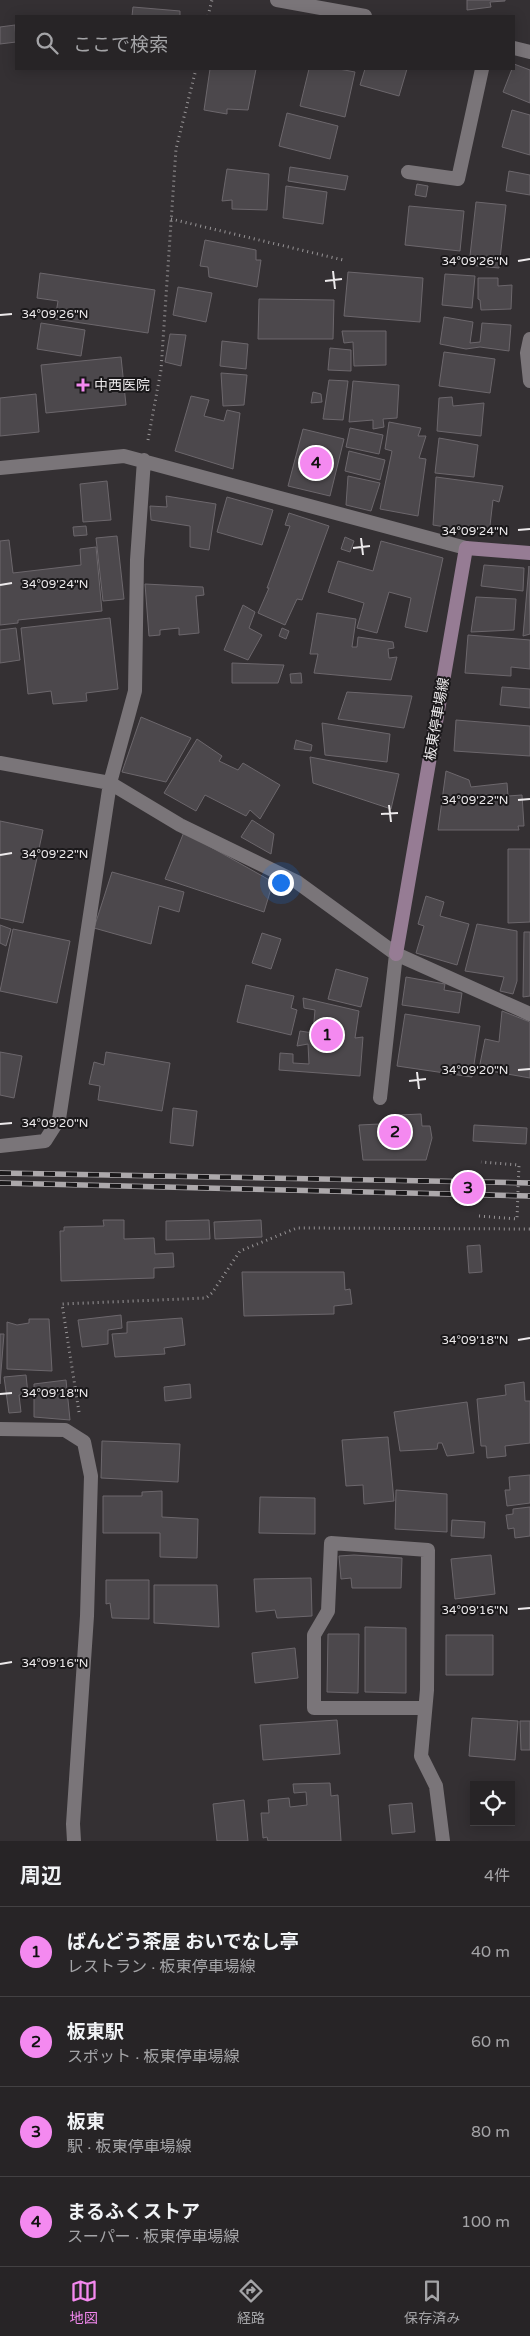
<!DOCTYPE html>
<html lang="ja">
<head>
<meta charset="utf-8">
<style>
	body { margin:0; font-family:"Varela Round","Noto Sans JP",sans-serif; background:#2f2c2e; color:#f1f3f6 }
	.controls { position:absolute; right:15px; bottom:15px; display:grid; overflow:hidden; border-radius:0px; box-shadow:0 2px 12px #0003 }
	.controls button { width:45px; height:45px; display:grid; place-items:center; padding:0; border:0; border-bottom:1px solid #434143; background:#272426; color:#f1f3f6; font:25px sans-serif }
	.you { position:absolute; left:280px; top:882px; width:18px; height:18px; margin:-12px; border:4px solid #fff; border-radius:50%; background:#1a73e8; box-shadow:0 0 0 8px #1a73e833 }
	.badge { display:grid; place-items:center; width:32px; height:32px; border-radius:50%; background:#f489f0; color:#111; font-size:16px; font-weight:700 }
	.pin { position:absolute; translate:-50% -50%; border:2px solid #fff; box-shadow:0 1px 5px #0006 }
	.list { margin:0; padding:0; list-style:none }
	h2 { display:flex; justify-content:space-between; align-items:center; height:65px; margin:0; padding:0 20px; font-size:21px }
	h2 small { font-size:16px; font-weight:400; color:#a4a4a7 }
	.list li { display:grid; grid-template-columns:32px 1fr auto; gap:15px; align-items:center; box-sizing:border-box; height:90px; padding:0 20px; border-top:1px solid #434143 }
	.list b { display:block; font-size:19px; white-space:nowrap }
	.list p { margin:0; font-size:16px; white-space:nowrap; color:#a4a4a7 }
	.list em { font-size:16px; font-style:normal; color:#a4a4a7 }
	.icon { flex:none; width:28px; height:28px; fill:none; stroke:currentColor; stroke-width:2; stroke-linecap:round; stroke-linejoin:round }
	.map { position:relative; flex:none; width:530px; height:1841px; overflow:hidden }
	.search { position:absolute; background:#272426; box-shadow:0 2px 12px #0003; left:15px; right:15px; top:15px; height:55px; display:flex; align-items:center; gap:12px; box-sizing:border-box; padding:0 18px; border-radius:0px; color:#a4a4a7; font-size:19px }
	.sheet { height:425px; background:#272426 }
	nav { display:flex; justify-content:space-around; align-items:center; box-sizing:border-box; height:70px; border-top:1px solid #434143; background:#272426; font-size:14px; color:#a4a4a7 }
	nav a { display:grid; justify-items:center; gap:2px }
	nav .on { color:#f489f0 }
	.map>svg:first-child { display:block }
	.building { fill:#4c484c; stroke:#6c676c }
	.lines { fill:none; stroke-linecap:round; stroke-linejoin:round }
	.path { stroke:#989597; stroke-width:3; stroke-dasharray:1 4; stroke-linecap:butt }
	.minor { stroke:#7a7579; stroke-width:14 }
	.secondary { stroke:#967c94; stroke-width:14 }
	.rail-casing { stroke:#aca8ab; stroke-width:5.5 }
	.rail { stroke:#1a181a; stroke-width:4; stroke-dasharray:11; stroke-linecap:butt }
	.ticks { fill:none; stroke:#edeaec; stroke-width:2 }
	.poi-dot { fill:#f489f0; stroke:#1a181a; stroke-width:2 }
	.labels { text-anchor:middle; dominant-baseline:central; stroke-width:4; stroke-linejoin:round; paint-order:stroke }
	.poi-label { font-size:14px; fill:#edeaec; stroke:#1a181a; text-anchor:start }
	.street-label { font-size:14px; fill:#edeaec; stroke:#1a181a }
	.ticks-label { font-size:12px; text-anchor:middle; fill:#edeaec; stroke:#1a181a; stroke-width:4; stroke-linejoin:round; paint-order:stroke }
</style>
</head>
<body>
<div class="map">
<svg width="530" height="1841" viewBox="0 0 530 1841">
	<rect width="100%" height="100%" fill="#343033"/>
	<path class="building" d="M 467,0 L 505,0 L 505,1 L 490,2 L 491,7 L 467,10 Z
		M 133,7 L 180,11 L 180,16 L 132,16 Z
		M 15,25 L 16,42 L 0,44 L 0,27 Z
		M 514,64 L 530,70 L 530,103 L 503,92 L 512,69 L 514,69 Z
		M 210,69 L 256,69 L 248,110 L 227,109 L 227,114 L 204,110 Z
		M 309,69 L 339,69 L 355,72 L 345,117 L 300,106 Z
		M 365,69 L 407,69 L 399,96 L 360,85 Z
		M 512,110 L 530,115 L 530,155 L 502,147 Z
		M 287,113 L 338,126 L 330,159 L 279,146 Z
		M 290,167 L 348,176 L 345,190 L 288,181 Z
		M 227,169 L 269,174 L 267,210 L 232,209 L 232,200 L 222,201 Z
		M 509,171 L 530,175 L 530,195 L 506,191 Z
		M 417,184 L 428,186 L 426,197 L 415,195 Z
		M 286,186 L 327,192 L 323,224 L 283,218 Z
		M 476,202 L 506,205 L 499,268 L 469,265 Z
		M 409,206 L 464,211 L 460,251 L 405,245 Z
		M 205,240 L 256,250 L 256,260 L 261,260 L 257,287 L 209,277 L 208,267 L 200,266 Z
		M 348,272 L 423,278 L 420,322 L 344,316 Z
		M 40,273 L 155,290 L 148,333 L 55,319 L 58,301 L 37,298 Z
		M 445,274 L 475,276 L 472,308 L 442,305 Z
		M 478,278 L 498,278 L 498,286 L 512,285 L 511,309 L 481,310 L 480,300 L 478,299 Z
		M 178,287 L 212,293 L 206,322 L 173,315 Z
		M 259,299 L 334,300 L 333,339 L 258,339 Z
		M 444,317 L 473,322 L 470,343 L 480,342 L 482,323 L 511,325 L 509,351 L 480,347 L 466,349 L 440,344 Z
		M 41,323 L 85,330 L 81,356 L 37,349 Z
		M 342,331 L 386,331 L 386,365 L 354,366 L 353,342 L 344,343 Z
		M 170,334 L 186,335 L 181,366 L 165,362 Z
		M 222,341 L 248,344 L 246,369 L 220,366 Z
		M 330,348 L 351,350 L 351,371 L 328,370 Z
		M 444,352 L 495,359 L 490,393 L 439,386 Z
		M 121,357 L 126,405 L 46,413 L 41,365 Z
		M 221,373 L 247,375 L 244,405 L 223,406 Z
		M 329,380 L 348,381 L 343,420 L 323,419 Z
		M 353,381 L 399,385 L 397,418 L 383,419 L 384,427 L 373,429 L 373,420 L 349,422 Z
		M 313,392 L 321,394 L 322,402 L 311,403 Z
		M 36,394 L 39,432 L 0,436 L 0,398 Z
		M 191,396 L 209,400 L 204,416 L 224,421 L 227,410 L 240,413 L 233,469 L 175,451 Z
		M 452,397 L 453,406 L 484,403 L 481,436 L 437,431 L 439,398 Z
		M 389,422 L 421,428 L 418,436 L 426,436 L 419,458 L 426,459 L 418,516 L 380,509 L 392,451 L 385,449 Z
		M 350,428 L 383,435 L 379,454 L 346,447 Z
		M 303,429 L 344,439 L 330,496 L 288,486 Z
		M 439,438 L 478,445 L 474,477 L 435,473 Z
		M 349,451 L 385,460 L 380,480 L 345,471 Z
		M 348,476 L 380,483 L 371,511 L 346,505 Z
		M 436,477 L 503,486 L 499,502 L 493,500 L 489,534 L 433,525 Z
		M 107,481 L 111,520 L 83,522 L 80,484 Z
		M 166,496 L 216,504 L 209,550 L 190,547 L 190,526 L 151,520 L 150,506 L 167,507 Z
		M 227,497 L 273,510 L 262,545 L 217,532 Z
		M 289,513 L 329,526 L 302,600 L 297,599 L 285,625 L 258,613 L 269,588 L 267,588 L 290,526 L 285,525 Z
		M 86,526 L 87,535 L 74,536 L 73,527 Z
		M 117,536 L 124,599 L 103,601 L 96,538 Z
		M 345,537 L 354,541 L 350,552 L 341,549 Z
		M 9,540 L 13,573 L 81,565 L 80,549 L 96,547 L 102,611 L 18,620 L 18,623 L 0,625 L 0,541 Z
		M 381,541 L 443,558 L 427,632 L 405,627 L 411,598 L 389,592 L 377,633 L 357,628 L 364,603 L 328,592 L 338,561 L 373,571 Z
		M 484,565 L 524,568 L 523,591 L 481,586 Z
		M 529,566 L 530,634 L 523,636 Z
		M 145,584 L 203,587 L 204,595 L 196,596 L 199,633 L 179,635 L 179,628 L 160,630 L 160,635 L 149,636 Z
		M 476,597 L 516,599 L 514,630 L 471,632 Z
		M 243,605 L 255,612 L 249,628 L 262,635 L 248,660 L 224,650 Z
		M 317,613 L 356,619 L 352,647 L 357,647 L 358,637 L 393,642 L 394,648 L 388,649 L 389,658 L 397,657 L 391,680 L 314,673 L 318,654 L 310,654 Z
		M 110,618 L 118,689 L 86,693 L 87,701 L 53,704 L 51,691 L 28,694 L 21,628 Z
		M 16,628 L 20,660 L 0,663 L 0,630 Z
		M 282,628 L 289,631 L 286,639 L 279,636 Z
		M 468,635 L 530,640 L 530,669 L 511,667 L 511,676 L 465,673 Z
		M 232,663 L 284,665 L 278,683 L 232,683 Z
		M 301,673 L 302,683 L 291,683 L 290,674 Z
		M 502,687 L 530,689 L 530,708 L 500,705 Z
		M 347,692 L 412,696 L 404,728 L 338,719 Z
		M 141,717 L 191,738 L 166,782 L 122,772 Z
		M 456,720 L 530,726 L 530,756 L 454,751 Z
		M 322,723 L 390,734 L 387,762 L 325,755 Z
		M 197,739 L 222,756 L 219,761 L 238,770 L 243,763 L 280,785 L 260,819 L 250,810 L 246,816 L 205,795 L 196,811 L 164,793 Z
		M 296,740 L 312,745 L 311,751 L 294,749 Z
		M 310,757 L 399,774 L 391,809 L 313,783 Z
		M 446,771 L 469,780 L 471,787 L 507,783 L 508,796 L 522,795 L 524,826 L 518,826 L 519,830 L 438,830 Z
		M 252,820 L 274,834 L 271,854 L 241,837 Z
		M 0,821 L 43,830 L 23,923 L 0,918 Z
		M 184,832 L 273,882 L 264,912 L 165,879 Z
		M 508,849 L 530,849 L 530,922 L 508,923 Z
		M 112,872 L 184,892 L 179,912 L 159,906 L 151,944 L 94,928 Z
		M 426,896 L 444,902 L 440,916 L 469,924 L 457,965 L 416,953 L 424,926 L 418,924 Z
		M 477,924 L 517,931 L 517,981 L 513,994 L 500,991 L 504,977 L 465,971 Z
		M 0,925 L 11,929 L 6,946 L 0,943 Z
		M 13,929 L 70,941 L 57,1003 L 0,991 Z
		M 524,932 L 530,932 L 530,996 L 523,997 Z
		M 262,933 L 281,939 L 271,969 L 252,963 Z
		M 336,969 L 368,978 L 361,1007 L 328,999 Z
		M 406,977 L 445,984 L 444,990 L 462,993 L 459,1013 L 402,1005 Z
		M 246,985 L 294,996 L 291,1008 L 297,1010 L 291,1035 L 237,1022 Z
		M 303,998 L 359,1011 L 355,1038 L 363,1037 L 360,1076 L 279,1070 L 280,1053 L 293,1054 L 293,1063 L 309,1064 L 308,1044 L 297,1046 L 300,1031 L 313,1033 L 315,1010 L 304,1008 Z
		M 502,1011 L 530,1022 L 530,1078 L 479,1069 L 485,1039 L 499,1042 Z
		M 405,1014 L 480,1026 L 472,1077 L 397,1066 Z
		M 0,1052 L 22,1056 L 14,1098 L 0,1095 Z
		M 106,1052 L 170,1063 L 162,1111 L 98,1100 L 100,1086 L 89,1084 L 94,1062 L 104,1065 Z
		M 173,1108 L 197,1111 L 193,1146 L 170,1143 Z
		M 421,1114 L 422,1126 L 430,1126 L 432,1138 L 426,1160 L 363,1160 L 359,1125 L 400,1123 L 399,1115 Z
		M 474,1125 L 527,1128 L 526,1144 L 473,1141 Z
		M 103,1220 L 124,1220 L 124,1239 L 154,1238 L 155,1254 L 173,1253 L 174,1267 L 154,1268 L 154,1278 L 61,1281 L 60,1231 L 64,1231 L 64,1227 L 104,1226 Z
		M 209,1220 L 210,1239 L 166,1240 L 166,1221 Z
		M 261,1220 L 262,1237 L 215,1239 L 214,1222 Z
		M 480,1245 L 482,1272 L 469,1273 L 467,1246 Z
		M 242,1272 L 344,1272 L 345,1290 L 350,1289 L 352,1304 L 334,1306 L 334,1314 L 244,1316 Z
		M 121,1315 L 122,1328 L 108,1330 L 108,1344 L 82,1347 L 78,1320 Z
		M 182,1318 L 185,1345 L 164,1348 L 165,1354 L 115,1357 L 112,1334 L 127,1333 L 127,1322 Z
		M 29,1319 L 49,1319 L 52,1371 L 7,1369 L 7,1322 L 17,1325 L 29,1323 Z
		M 0,1334 L 4,1334 L 0,1384 Z
		M 26,1375 L 28,1394 L 19,1395 L 21,1412 L 9,1413 L 4,1377 Z
		M 66,1380 L 70,1420 L 34,1417 L 34,1384 Z
		M 524,1382 L 525,1401 L 530,1401 L 530,1443 L 505,1446 L 506,1456 L 487,1458 L 486,1446 L 481,1446 L 477,1399 L 506,1395 L 505,1385 Z
		M 190,1384 L 191,1398 L 165,1401 L 164,1387 Z
		M 467,1402 L 474,1453 L 447,1456 L 442,1443 L 438,1443 L 437,1449 L 400,1451 L 394,1412 Z
		M 388,1437 L 394,1501 L 364,1504 L 363,1485 L 346,1486 L 342,1440 Z
		M 102,1441 L 180,1444 L 178,1482 L 101,1478 Z
		M 530,1475 L 530,1503 L 507,1506 L 505,1490 L 510,1490 L 509,1477 Z
		M 396,1490 L 447,1494 L 447,1532 L 395,1529 Z
		M 162,1491 L 162,1517 L 198,1519 L 197,1558 L 160,1557 L 160,1533 L 103,1533 L 103,1496 L 142,1496 L 142,1492 Z
		M 260,1497 L 315,1498 L 315,1534 L 259,1533 Z
		M 530,1507 L 530,1536 L 515,1538 L 514,1528 L 508,1529 L 506,1515 L 513,1514 L 513,1509 Z
		M 452,1520 L 485,1522 L 484,1538 L 451,1536 Z
		M 354,1555 L 402,1558 L 401,1588 L 352,1588 L 351,1578 L 341,1579 L 339,1556 Z
		M 491,1555 L 495,1594 L 455,1599 L 451,1559 Z
		M 311,1578 L 312,1616 L 277,1618 L 275,1610 L 256,1612 L 254,1579 Z
		M 106,1580 L 149,1580 L 149,1619 L 112,1618 L 110,1603 L 106,1604 Z
		M 154,1585 L 217,1585 L 219,1627 L 154,1623 Z
		M 365,1627 L 406,1628 L 406,1693 L 365,1692 Z
		M 328,1634 L 359,1634 L 358,1693 L 327,1692 Z
		M 446,1635 L 493,1635 L 493,1675 L 446,1675 Z
		M 295,1648 L 298,1678 L 255,1683 L 252,1653 Z
		M 472,1718 L 518,1721 L 515,1760 L 469,1756 Z
		M 337,1720 L 340,1754 L 263,1760 L 260,1725 Z
		M 520,1721 L 530,1721 L 530,1750 L 521,1750 Z
		M 330,1783 L 331,1796 L 338,1795 L 341,1841 L 268,1841 L 267,1837 L 263,1838 L 261,1813 L 269,1813 L 268,1800 L 289,1798 L 290,1807 L 307,1805 L 306,1792 L 294,1793 L 293,1784 Z
		M 244,1800 L 248,1841 L 217,1841 L 213,1804 Z
		M 412,1803 L 415,1832 L 392,1834 L 389,1805 Z"/>
	<g class="lines">
		<path class="path" d="M 208,16 L 212,0
			M 171,219 L 343,260
			M 148,440 L 161,370 L 176,149 L 196,69
			M 479,1216 L 517,1219 L 519,1165 L 481,1162
			M 79,1412 L 62,1304 L 206,1298 L 212,1293 L 240,1251 L 297,1228 L 530,1229"/>
		<path class="minor" d="M 277,0 L 365,16
			M 514,48 L 530,52
			M 408,172 L 458,179 L 482,69
			M 530,339 L 527,353 L 530,381
			M 0,468 L 124,456 L 466,548
			M 0,763 L 110,783 L 180,825 L 297,882 L 396,954 L 530,1014
			M 380,1098 L 396,954
			M 0,1146 L 45,1141 L 59,1119 L 110,783 L 135,691 L 137,560 L 144,460
			M 0,1429 L 65,1430 L 84,1442 L 91,1476 L 87,1616 L 73,1824 L 74,1841
			M 425,1708 L 314,1708 L 314,1635 L 328,1611 L 331,1543 L 428,1550 L 427,1690 L 421,1756 L 436,1786 L 443,1841"/>
		<path class="secondary" d="M 396,954 L 466,548 L 530,553"/>
		<g class="rail-casing">
			<path id="rail" d="M 0,1173 L 530,1183
				M 0,1183 L 530,1196"/>
		</g>
		<use href="#rail" class="rail"/>
	</g>
	<path class="ticks" d="M 518,261 L 530,259M 333,271 L 335,289M 325,281 L 342,279M 0,315 L 12,314M 518,530 L 530,529M 361,538 L 363,555M 353,548 L 370,546M 0,585 L 12,583M 518,800 L 530,799M 389,805 L 391,822M 381,814 L 398,813M 0,855 L 12,853M 518,1070 L 530,1069M 417,1072 L 419,1089M 409,1081 L 426,1079M 0,1124 L 12,1123M 518,1340 L 530,1338M 0,1394 L 12,1393M 518,1609 L 530,1608M 0,1664 L 12,1662"/>
	<path class="poi-dot" d="M80.5 377.5h5v5h5v5h-5v5h-5v-5h-5v-5h5z"/>
	<g class="labels">
		<g class="poi-label">
			<text x="94" y="385">中西医院</text>
		</g>
		<g class="street-label">
			<text transform="translate(437 719) rotate(-80)">板東停車場線</text>
		</g>
	</g>
	<g class="ticks-label">
		<text x="475" y="265">34°09'26"N</text>
		<text x="55" y="318">34°09'26"N</text>
		<text x="475" y="535">34°09'24"N</text>
		<text x="55" y="588">34°09'24"N</text>
		<text x="475" y="804">34°09'22"N</text>
		<text x="55" y="858">34°09'22"N</text>
		<text x="475" y="1074">34°09'20"N</text>
		<text x="55" y="1127">34°09'20"N</text>
		<text x="475" y="1344">34°09'18"N</text>
		<text x="55" y="1397">34°09'18"N</text>
		<text x="475" y="1614">34°09'16"N</text>
		<text x="55" y="1667">34°09'16"N</text>
	</g>
</svg>
<div class="controls">
<button><svg class="icon" aria-label="locate" viewBox="0 0 24 24"><circle cx="12" cy="12" r="6"/><path d="M12 2v4M12 18v4M2 12h4M18 12h4"/></svg></button>
</div>
<div class="you"></div>
<div class="pin badge" style="left:327px;top:1035px">1</div>
<div class="pin badge" style="left:395px;top:1132px">2</div>
<div class="pin badge" style="left:468px;top:1188px">3</div>
<div class="pin badge" style="left:316px;top:463px">4</div>
<div class="search"><svg class="icon" aria-label="search" viewBox="0 0 24 24"><circle cx="10" cy="10" r="6"/><path d="M15 15l6 6"/></svg>ここで検索</div>
</div>
<section class="sheet">
<h2>周辺<small>4件</small></h2>
<ul class="list">
<li><span class="badge">1</span><div><b>ばんどう茶屋 おいでなし亭</b><p>レストラン · 板東停車場線</p></div><em>40 m</em></li>
<li><span class="badge">2</span><div><b>板東駅</b><p>スポット · 板東停車場線</p></div><em>60 m</em></li>
<li><span class="badge">3</span><div><b>板東</b><p>駅 · 板東停車場線</p></div><em>80 m</em></li>
<li><span class="badge">4</span><div><b>まるふくストア</b><p>スーパー · 板東停車場線</p></div><em>100 m</em></li>
</ul>
</section>
<nav>
<a class="on"><svg class="icon" aria-label="map" viewBox="0 0 24 24"><path d="M3 6l6-2 6 2 6-2v14l-6 2-6-2-6 2zM9 4v14M15 6v14"/></svg>地図</a>
<a><svg class="icon" aria-label="directions" viewBox="0 0 24 24"><path d="M12 3l9 9-9 9-9-9zM9 14v-3h6M13 9l2 2-2 2"/></svg>経路</a>
<a><svg class="icon" aria-label="saved" viewBox="0 0 24 24"><path d="M7 4h10v16l-5-4-5 4z"/></svg>保存済み</a>
</nav>
</body>
</html>
